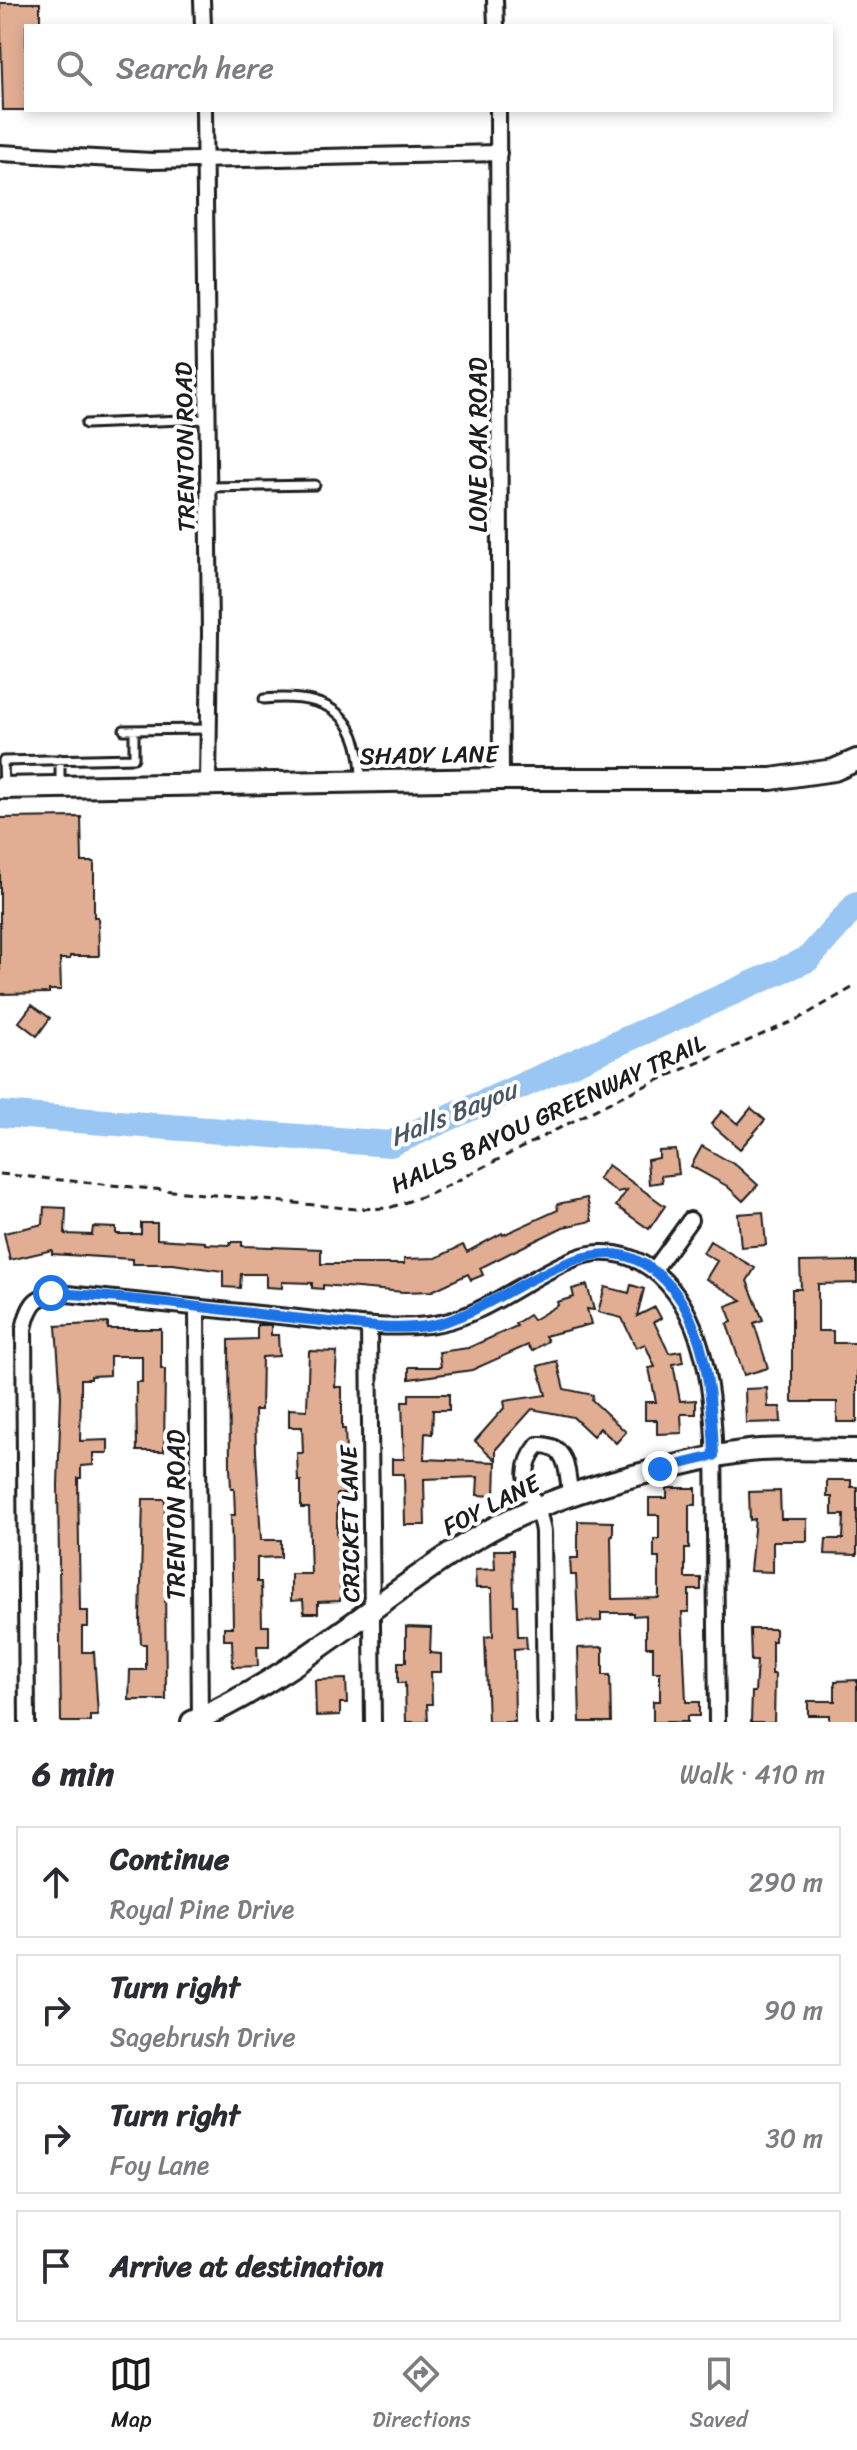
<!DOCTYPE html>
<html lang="en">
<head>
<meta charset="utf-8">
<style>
	body { margin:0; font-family:Sriracha,sans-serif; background:#f7f7f7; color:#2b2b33 }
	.stop { position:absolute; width:24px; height:24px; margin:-18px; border:6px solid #1a73e8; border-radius:50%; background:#fff }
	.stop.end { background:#1a73e8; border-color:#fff; box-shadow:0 2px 8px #0008 }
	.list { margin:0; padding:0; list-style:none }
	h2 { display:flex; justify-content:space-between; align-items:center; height:104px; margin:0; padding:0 32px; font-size:34px }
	h2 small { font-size:26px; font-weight:400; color:#7c7c81 }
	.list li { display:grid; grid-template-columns:52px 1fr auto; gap:24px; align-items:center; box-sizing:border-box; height:112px; margin:0 16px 16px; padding:0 16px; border:2px solid #e1e1e2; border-radius:0px }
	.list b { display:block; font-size:30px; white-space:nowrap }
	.list p { margin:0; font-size:26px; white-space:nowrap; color:#7c7c81 }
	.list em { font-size:26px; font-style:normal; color:#7c7c81 }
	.icon { flex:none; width:44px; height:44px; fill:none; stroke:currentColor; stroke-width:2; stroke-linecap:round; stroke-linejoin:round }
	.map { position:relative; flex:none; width:857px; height:1722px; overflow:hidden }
	.search { position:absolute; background:#fff; box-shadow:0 4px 12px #0003; left:24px; right:24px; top:24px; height:88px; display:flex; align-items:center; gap:20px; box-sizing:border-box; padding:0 28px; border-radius:0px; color:#7c7c81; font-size:30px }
	.sheet { height:616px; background:#fff }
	nav { display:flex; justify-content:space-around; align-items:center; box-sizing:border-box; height:112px; border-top:2px solid #e1e1e2; background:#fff; font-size:22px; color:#7c7c81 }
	nav a { display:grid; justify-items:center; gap:4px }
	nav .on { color:#1c1c1c }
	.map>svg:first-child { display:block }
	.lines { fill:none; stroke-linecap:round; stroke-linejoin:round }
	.river { stroke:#9ac6f3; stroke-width:26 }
	.building { fill:#e1ae94; stroke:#1c1c1c; stroke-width:2 }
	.lane-casing { stroke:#1c1c1c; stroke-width:13 }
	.street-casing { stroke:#1c1c1c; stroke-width:20 }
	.secondary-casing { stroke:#1c1c1c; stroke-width:26 }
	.path { stroke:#1c1c1c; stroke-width:3; stroke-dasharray:8 6; stroke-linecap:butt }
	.lane { stroke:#fff; stroke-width:7 }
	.street { stroke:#fff; stroke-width:14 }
	.secondary { stroke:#fff; stroke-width:20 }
	.route { stroke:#1a73e8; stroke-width:10 }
	.labels { text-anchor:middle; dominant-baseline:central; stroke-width:8; stroke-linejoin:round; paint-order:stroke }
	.street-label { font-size:24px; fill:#1c1c1c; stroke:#fff }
	.water-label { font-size:26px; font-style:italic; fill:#485867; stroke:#fff }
</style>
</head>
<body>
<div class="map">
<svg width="857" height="1722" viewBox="0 0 857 1722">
	<rect width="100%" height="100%" fill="#fff"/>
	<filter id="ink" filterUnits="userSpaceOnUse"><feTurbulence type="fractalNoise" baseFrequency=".0125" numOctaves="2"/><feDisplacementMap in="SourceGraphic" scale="16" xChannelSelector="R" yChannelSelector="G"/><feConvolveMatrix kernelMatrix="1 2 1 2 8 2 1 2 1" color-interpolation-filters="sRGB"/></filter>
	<g filter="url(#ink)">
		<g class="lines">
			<path class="river" d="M 0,1114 L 390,1144 L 808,959 L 857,904"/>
		</g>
		<path class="building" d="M 0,3 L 40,3 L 40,26 L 26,26 L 26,110 L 3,110 Z
			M 81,817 L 82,862 L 94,862 L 94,917 L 98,917 L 99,956 L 70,956 L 70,959 L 60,959 L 61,990 L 49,990 L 49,993 L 0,994 L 0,818 Z
			M 32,1005 L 50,1018 L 37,1036 L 19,1022 Z
			M 751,1108 L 765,1120 L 740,1149 L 711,1124 L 722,1111 L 738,1124 Z
			M 702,1146 L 737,1166 L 758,1185 L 743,1201 L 727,1186 L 691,1166 Z
			M 676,1150 L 679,1174 L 661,1176 L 662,1182 L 649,1184 L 647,1160 L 659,1158 L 659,1151 Z
			M 608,1165 L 665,1206 L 649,1229 L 616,1206 L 627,1190 L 617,1192 L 598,1179 Z
			M 587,1198 L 592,1221 L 563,1227 L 514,1251 L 480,1268 L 483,1275 L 471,1280 L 468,1274 L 432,1291 L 404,1292 L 323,1285 L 323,1289 L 312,1288 L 312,1283 L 282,1282 L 282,1288 L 266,1287 L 266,1274 L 241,1274 L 240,1288 L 223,1287 L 223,1271 L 173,1264 L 132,1264 L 132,1259 L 52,1254 L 52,1250 L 10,1260 L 4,1233 L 43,1224 L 44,1207 L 66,1208 L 65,1234 L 92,1235 L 93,1227 L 116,1228 L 116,1234 L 141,1234 L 141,1223 L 157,1223 L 157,1239 L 205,1242 L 205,1244 L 230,1245 L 230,1242 L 242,1242 L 242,1246 L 321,1249 L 321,1264 L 404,1264 L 404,1259 L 436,1258 L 463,1245 L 467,1252 L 502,1233 L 503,1235 L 558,1210 L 557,1204 Z
			M 763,1212 L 766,1245 L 741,1247 L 738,1214 Z
			M 710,1241 L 755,1268 L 747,1281 L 763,1320 L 754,1323 L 768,1368 L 744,1375 L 727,1324 L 732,1322 L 726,1306 L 742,1300 L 706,1279 L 717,1261 L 703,1253 Z
			M 857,1261 L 857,1283 L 818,1284 L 818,1331 L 833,1331 L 833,1343 L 857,1343 L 857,1422 L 837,1422 L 837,1402 L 792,1402 L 792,1289 L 801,1289 L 800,1262 Z
			M 587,1285 L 594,1310 L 587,1309 L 591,1324 L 545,1336 L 548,1341 L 532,1351 L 528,1345 L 472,1370 L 409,1379 L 409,1367 L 441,1367 L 439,1352 L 468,1348 L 517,1326 L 515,1324 L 529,1315 L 533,1320 L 558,1305 L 557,1302 L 574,1297 L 572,1289 Z
			M 631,1285 L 644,1289 L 637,1316 L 655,1307 L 661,1318 L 654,1322 L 669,1353 L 681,1351 L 683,1362 L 673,1364 L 680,1401 L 696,1400 L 696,1414 L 681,1414 L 682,1433 L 657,1434 L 657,1420 L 645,1420 L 645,1402 L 656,1402 L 649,1368 L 655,1367 L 645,1344 L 636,1348 L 622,1318 L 598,1312 L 605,1287 L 629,1293 Z
			M 108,1323 L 108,1329 L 161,1329 L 161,1369 L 165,1369 L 164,1451 L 137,1451 L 136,1382 L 142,1382 L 142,1356 L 110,1356 L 110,1375 L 91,1376 L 91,1379 L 81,1379 L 81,1396 L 80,1441 L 108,1440 L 108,1453 L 93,1453 L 93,1465 L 81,1466 L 81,1478 L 78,1478 L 80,1611 L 88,1611 L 88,1627 L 82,1627 L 82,1652 L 94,1652 L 98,1716 L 90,1716 L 90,1722 L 61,1722 L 58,1485 L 61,1396 L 56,1326 Z
			M 257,1325 L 271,1325 L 271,1335 L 278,1335 L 279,1356 L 262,1357 L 261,1410 L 255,1410 L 256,1451 L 261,1540 L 281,1540 L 281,1557 L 257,1558 L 257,1582 L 261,1582 L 262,1626 L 269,1626 L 269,1646 L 257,1646 L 258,1666 L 233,1667 L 232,1640 L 224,1640 L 224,1627 L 233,1627 L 231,1515 L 235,1515 L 234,1488 L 231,1488 L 230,1467 L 229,1340 L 257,1339 Z
			M 309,1351 L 337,1352 L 335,1387 L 342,1387 L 342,1429 L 345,1429 L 346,1454 L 339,1455 L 339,1479 L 352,1479 L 352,1494 L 337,1494 L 337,1536 L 340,1536 L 340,1601 L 318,1602 L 318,1613 L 304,1613 L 303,1600 L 291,1601 L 291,1574 L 311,1574 L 309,1508 L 301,1508 L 301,1481 L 298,1481 L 297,1453 L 303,1453 L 302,1427 L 289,1427 L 289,1409 L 307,1410 Z
			M 557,1361 L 564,1389 L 593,1395 L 592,1400 L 626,1432 L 616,1443 L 600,1428 L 593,1436 L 573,1417 L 532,1409 L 496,1449 L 496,1460 L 475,1441 L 505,1407 L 504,1401 L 546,1395 L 538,1366 Z
			M 767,1388 L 768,1407 L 780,1407 L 781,1422 L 746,1423 L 745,1389 Z
			M 409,1394 L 449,1394 L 449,1410 L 433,1410 L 432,1434 L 425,1433 L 424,1459 L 496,1462 L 495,1496 L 477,1495 L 478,1477 L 424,1479 L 425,1525 L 405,1525 L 404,1474 L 392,1474 L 392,1459 L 404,1459 L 402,1402 L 409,1402 Z
			M 827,1480 L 851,1480 L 851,1487 L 857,1487 L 857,1555 L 825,1554 L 826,1539 L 843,1539 L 844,1515 L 832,1515 L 832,1497 L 827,1497 Z
			M 667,1488 L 696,1488 L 696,1505 L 689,1505 L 689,1549 L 685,1549 L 685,1578 L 701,1578 L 701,1590 L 689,1590 L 689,1612 L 682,1612 L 686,1702 L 699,1702 L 699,1716 L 687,1716 L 687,1722 L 653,1722 L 653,1701 L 660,1701 L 660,1672 L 653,1672 L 653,1647 L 646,1647 L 646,1615 L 633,1616 L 633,1613 L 601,1613 L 601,1621 L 578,1622 L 576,1575 L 571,1575 L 570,1558 L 578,1558 L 578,1521 L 613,1522 L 613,1536 L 611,1536 L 612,1599 L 659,1598 L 659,1558 L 654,1558 L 654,1539 L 659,1539 L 659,1515 L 649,1515 L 649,1498 L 667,1498 Z
			M 780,1491 L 781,1519 L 807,1519 L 807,1541 L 773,1541 L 773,1572 L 750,1571 L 755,1519 L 750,1520 L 749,1492 Z
			M 143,1499 L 165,1499 L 164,1558 L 168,1558 L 168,1578 L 165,1579 L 166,1700 L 129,1700 L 130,1670 L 146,1670 L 146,1644 L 141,1644 L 140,1622 Z
			M 494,1550 L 513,1550 L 514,1605 L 517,1605 L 518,1636 L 526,1636 L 527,1648 L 514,1649 L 515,1722 L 488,1722 L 485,1637 L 493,1636 L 492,1588 L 476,1588 L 475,1570 L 495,1569 Z
			M 406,1627 L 431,1628 L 430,1653 L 441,1654 L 441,1672 L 431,1672 L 432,1704 L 427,1704 L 428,1722 L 406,1722 L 405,1683 L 398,1683 L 398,1662 L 406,1662 Z
			M 750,1629 L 775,1629 L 775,1641 L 772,1641 L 772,1674 L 775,1674 L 774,1722 L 751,1722 L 752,1692 L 755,1692 L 757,1661 L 751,1661 Z
			M 603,1647 L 603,1675 L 610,1675 L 611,1722 L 580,1722 L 578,1648 Z
			M 346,1679 L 347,1703 L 340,1703 L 340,1715 L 316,1716 L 315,1680 Z
			M 857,1680 L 857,1722 L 829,1722 L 829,1715 L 808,1715 L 808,1701 L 835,1701 L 835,1681 Z"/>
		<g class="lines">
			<g class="lane-casing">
				<path id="lane" d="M 86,424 L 206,419
					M 209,487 L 315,485
					M 264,699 C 327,693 361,713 361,780
					M 124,730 L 208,729
					M 60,759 L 60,785
					M 4,787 L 3,761 L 134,758 L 134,730"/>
			</g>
			<g class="street-casing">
				<path id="street" d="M 202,0 L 203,26
					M 495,0 L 496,26
					M 204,110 L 210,634 L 208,784
					M 498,110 L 501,779
					M 0,153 L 152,161 L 499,153
					M 654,1270 L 690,1220
					M 197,1308 L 200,1722
					M 369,1326 L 373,1722
					M 27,1722 L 24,1329 C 30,1301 37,1293 67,1294 C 141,1302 215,1310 289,1317 C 335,1322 382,1330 428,1325 C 483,1319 526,1277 576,1258 C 597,1250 620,1252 640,1262 C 700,1295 711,1377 714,1439 L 717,1722
					M 545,1722 L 543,1532 C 540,1500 510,1479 538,1445 C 568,1443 568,1473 570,1496"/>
			</g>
			<g class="secondary-casing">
				<path id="secondary" d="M 0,788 L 501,779 L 771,779 L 834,770 L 857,760
					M 192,1722 C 294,1677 373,1603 466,1544 C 528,1505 600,1483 670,1467 C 700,1460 729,1452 760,1450 C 792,1448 825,1450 857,1450"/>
			</g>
			<path class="path" d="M 0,1174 L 356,1209 L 389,1208 L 435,1192 L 622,1096 L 800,1018 L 857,985"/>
			<use href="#lane" class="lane"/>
			<use href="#street" class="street"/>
			<use href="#secondary" class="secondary"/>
		</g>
	</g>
	<g class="lines" filter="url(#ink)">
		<path class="route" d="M 51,1293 C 137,1297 225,1311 311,1320 C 350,1324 393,1332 432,1325 C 493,1314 575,1233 634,1259 C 705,1290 712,1389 714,1456 L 660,1469"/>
	</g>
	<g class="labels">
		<g class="street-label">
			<text transform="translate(478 445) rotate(-90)">LONE OAK ROAD</text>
			<text transform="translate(185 447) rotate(-91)">TRENTON ROAD</text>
			<text transform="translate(429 755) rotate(-1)">SHADY LANE</text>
			<text transform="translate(548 1114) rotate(-25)">HALLS BAYOU GREENWAY TRAIL</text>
			<text transform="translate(491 1505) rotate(-27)">FOY LANE</text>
			<text transform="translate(176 1515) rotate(-90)">TRENTON ROAD</text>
			<text transform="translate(350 1524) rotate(-91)">CRICKET LANE</text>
		</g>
		<g class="water-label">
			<text transform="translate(453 1113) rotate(-22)">Halls Bayou</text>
		</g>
	</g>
</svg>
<div class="stop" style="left:51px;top:1293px"></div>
<div class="stop end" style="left:660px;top:1469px"></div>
<div class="search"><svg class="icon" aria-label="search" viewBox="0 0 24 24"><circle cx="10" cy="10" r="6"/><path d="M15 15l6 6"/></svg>Search here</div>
</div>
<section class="sheet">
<h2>6 min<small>Walk · 410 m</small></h2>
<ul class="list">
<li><svg class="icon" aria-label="ahead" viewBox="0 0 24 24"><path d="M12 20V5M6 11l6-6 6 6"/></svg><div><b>Continue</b><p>Royal Pine Drive</p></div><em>290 m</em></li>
<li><svg class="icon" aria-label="right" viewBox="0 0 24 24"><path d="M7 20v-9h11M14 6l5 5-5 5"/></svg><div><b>Turn right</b><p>Sagebrush Drive</p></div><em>90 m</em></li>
<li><svg class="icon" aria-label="right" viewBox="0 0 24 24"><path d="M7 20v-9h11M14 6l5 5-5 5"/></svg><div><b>Turn right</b><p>Foy Lane</p></div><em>30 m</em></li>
<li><svg class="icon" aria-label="arrive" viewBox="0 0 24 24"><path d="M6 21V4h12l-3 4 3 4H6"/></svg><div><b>Arrive at destination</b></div></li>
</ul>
</section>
<nav>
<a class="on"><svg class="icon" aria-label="map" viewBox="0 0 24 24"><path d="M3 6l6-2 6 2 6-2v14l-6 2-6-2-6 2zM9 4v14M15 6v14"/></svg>Map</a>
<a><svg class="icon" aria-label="directions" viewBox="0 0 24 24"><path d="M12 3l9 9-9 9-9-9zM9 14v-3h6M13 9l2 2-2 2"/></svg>Directions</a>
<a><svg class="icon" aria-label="saved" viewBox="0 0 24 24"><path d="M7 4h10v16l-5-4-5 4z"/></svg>Saved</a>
</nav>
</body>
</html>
